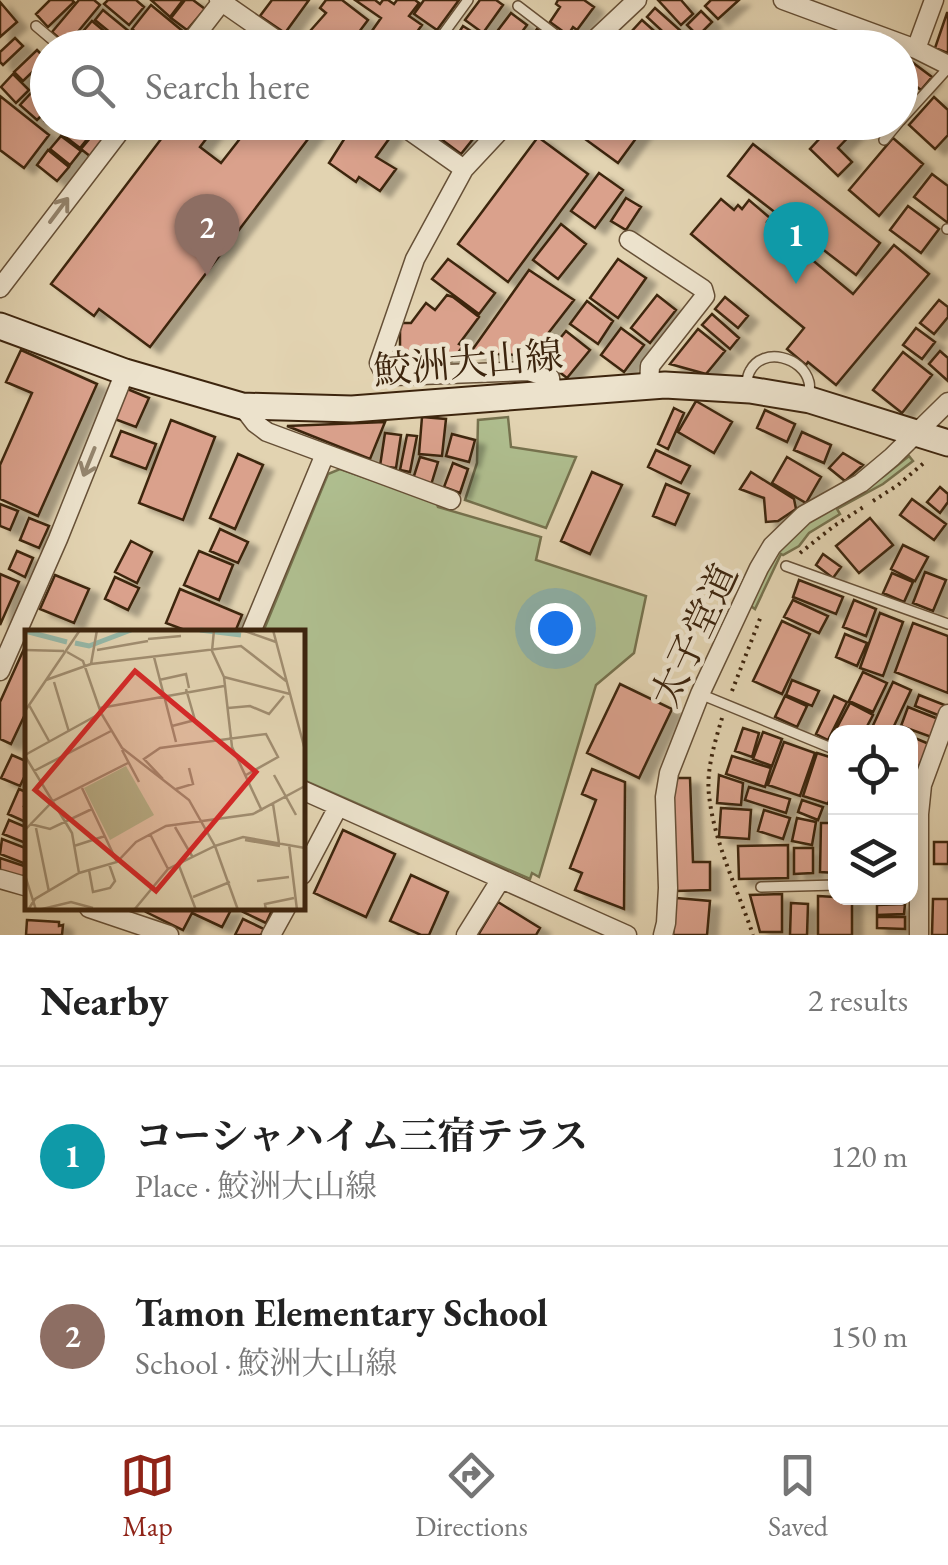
<!DOCTYPE html>
<html lang="en">
<head>
<meta charset="utf-8">
<style>
	body { margin:0; font-family:"EB Garamond","Noto Serif JP",serif; background:#f6f6f6; color:#222 }
	.controls { position:absolute; right:30px; bottom:30px; display:grid; overflow:hidden; border-radius:20px; box-shadow:0 5px 15px #0003 }
	.controls button { width:90px; height:90px; display:grid; place-items:center; padding:0; border:0; border-bottom:2px solid #e0e0e0; background:#fff; color:#222; font:50px sans-serif }
	.you { position:absolute; left:555px; top:628px; width:35px; height:35px; margin:-25px; border:8px solid #fff; border-radius:50%; background:#1a73e8; box-shadow:0 0 0 15px #1a73e833 }
	.badge { display:grid; place-items:center; width:65px; height:65px; border-radius:50%; background:#8f2418; color:#fff; font-size:32px; font-weight:700 }
	.pin { position:absolute; translate:-50% -82px; filter:drop-shadow(0 2px 5px #0008) }
	.pin::after { content:''; position:absolute; top:52px; width:35px; height:30px; background:inherit; clip-path:polygon(0 0,100% 0,50% 100%) }
	.list { margin:0; padding:0; list-style:none }
	h2 { display:flex; justify-content:space-between; align-items:center; height:130px; margin:0; padding:0 40px; font-size:42px }
	h2 small { font-size:32px; font-weight:400; color:#767676 }
	.list li { display:grid; grid-template-columns:65px 1fr auto; gap:30px; align-items:center; box-sizing:border-box; height:180px; padding:0 40px; border-top:2px solid #e0e0e0 }
	.list b { display:block; font-size:38px; white-space:nowrap }
	.list p { margin:0; font-size:32px; white-space:nowrap; color:#767676 }
	.list em { font-size:32px; font-style:normal; color:#767676 }
	.icon { flex:none; width:55px; height:55px; fill:none; stroke:currentColor; stroke-width:2; stroke-linecap:round; stroke-linejoin:round }
	.map { position:relative; flex:none; width:948px; height:935px; overflow:hidden }
	.search { position:absolute; background:#fff; box-shadow:0 5px 15px #0003; left:30px; right:30px; top:30px; height:110px; display:flex; align-items:center; gap:25px; box-sizing:border-box; padding:0 35px; border-radius:55px; color:#767676; font-size:38px }
	.sheet { height:490px; background:#fff }
	nav { display:flex; justify-content:space-around; align-items:center; box-sizing:border-box; height:140px; border-top:2px solid #e0e0e0; background:#fff; font-size:28px; color:#767676 }
	nav a { display:grid; justify-items:center; gap:5px }
	nav .on { color:#8f2418 }
	.map>svg:first-child { display:block }
	.green { fill:#afbe8f; stroke:#76724e; stroke-width:2.5 }
	.building { fill:#daa18c; stroke:#3d250e; stroke-width:2.5; filter:url(#shadow) }
	.lines { fill:none; stroke-linecap:round; stroke-linejoin:round }
	.lane-casing { stroke:#665037; stroke-width:12 }
	.street-casing { stroke:#665037; stroke-width:21 }
	.secondary-casing { stroke:#3d250e; stroke-width:29 }
	.path { stroke:#3d250e; stroke-width:4; stroke-dasharray:2.5 5; stroke-linecap:butt }
	.lane { stroke:#ece2cc; stroke-width:9 }
	.street { stroke:#ece2cc; stroke-width:18 }
	.secondary { stroke:#ece2cc; stroke-width:25 }
	.oneway { stroke:#94846d }
	.labels { text-anchor:middle; dominant-baseline:central; stroke-width:9; stroke-linejoin:round; paint-order:stroke }
	.street-label { font-size:38px; fill:#3d250e; stroke:#ece2cc }
	.inset-river { fill:none; stroke:#95b8a8; stroke-width:5 }
	.inset-road { fill:none; stroke:#a08d70; stroke-width:2.5 }
	.view { fill:#d62828; fill-opacity:0.15; stroke:#d62828; stroke-width:5 }
	.inset-edge { fill:none; stroke:#3d250e; stroke-width:5 }
</style>
</head>
<body>
<div class="map">
<svg width="948" height="935" viewBox="0 0 948 935">
	<defs>
		<filter id="shadow"><feDropShadow dx="10" dy="6" stdDeviation="2.5" flood-color="#0004"/></filter>
	</defs>
	<rect width="100%" height="100%" fill="#e2d3b1"/>
	<filter id="stains"><feTurbulence type="fractalNoise" baseFrequency=".002" numOctaves="4"/><feColorMatrix values="0 0 0 0 .2 0 0 0 0 .09 0 0 0 0 .02 0 0 0 .5 -.17"/></filter>
	<radialGradient id="worn" r=".72"><stop offset=".6" stop-color="#630" stop-opacity="0"/><stop offset="1" stop-color="#630" stop-opacity=".3"/></radialGradient>
	<path class="green" d="M 508,417 L 511,447 L 576,457 L 546,528 L 465,500 L 477,463 L 478,420 Z
		M 909,456 L 913,461 L 883,484 L 837,509 L 840,514 L 809,533 L 799,546 L 783,555 L 781,554 L 755,609 L 748,604 L 775,551 L 801,526 L 884,476 Z
		M 340,469 L 436,502 L 438,507 L 541,537 L 536,560 L 646,596 L 634,653 L 596,685 L 539,877 L 532,873 L 530,879 L 303,780 L 302,632 L 263,632 L 328,474 Z"/>
	<path class="building" d="M 50,0 L 72,0 L 74,2 L 48,27 L 36,14 Z
		M 79,0 L 94,0 L 100,5 L 67,45 L 52,32 Z
		M 108,0 L 136,0 L 144,7 L 129,25 L 104,4 Z
		M 151,0 L 183,0 L 170,17 Z
		M 185,0 L 193,0 L 205,9 L 187,30 L 171,18 Z
		M 272,0 L 309,0 L 285,33 L 260,16 Z
		M 326,0 L 342,0 L 368,20 L 347,48 L 314,48 L 303,39 L 326,13 L 320,8 Z
		M 355,0 L 375,0 L 380,4 L 383,0 L 388,0 L 394,4 L 397,0 L 415,0 L 419,3 L 409,16 L 422,25 L 405,48 L 360,48 L 381,18 Z
		M 424,0 L 459,0 L 437,30 L 414,14 Z
		M 480,0 L 496,0 L 503,5 L 483,33 L 465,20 Z
		M 558,0 L 584,0 L 594,7 L 577,30 L 573,27 L 568,35 L 550,22 L 560,7 L 556,4 Z
		M 658,0 L 681,0 L 693,14 L 681,25 Z
		M 711,0 L 739,0 L 718,19 L 705,6 Z
		M 0,2 L 17,22 L 0,37 Z
		M 151,5 L 185,33 L 173,48 L 155,48 L 132,29 Z
		M 655,8 L 683,33 L 675,43 L 647,17 Z
		M 103,10 L 131,33 L 123,43 L 95,20 Z
		M 701,11 L 712,22 L 698,36 L 687,25 Z
		M 511,13 L 527,25 L 510,48 L 505,48 L 492,38 Z
		M 947,13 L 948,13 L 948,53 L 935,48 Z
		M 642,20 L 673,48 L 626,48 L 621,43 Z
		M 92,21 L 104,31 L 90,48 L 77,48 L 72,44 Z
		M 463,26 L 482,38 L 476,48 L 449,48 Z
		M 537,29 L 556,43 L 553,48 L 524,48 Z
		M 15,38 L 23,46 L 3,65 L 0,62 L 0,52 Z
		M 37,50 L 46,59 L 23,81 L 14,72 Z
		M 900,53 L 932,77 L 921,90 L 900,74 Z
		M 13,74 L 29,90 L 16,103 L 1,87 Z
		M 32,92 L 48,106 L 48,109 L 37,120 L 20,105 Z
		M 0,96 L 49,135 L 24,168 L 0,150 Z
		M 934,97 L 948,110 L 948,135 L 935,149 L 909,125 Z
		M 48,119 L 48,122 L 100,123 L 80,148 L 45,121 Z
		M 174,122 L 219,122 L 200,147 L 221,163 L 253,122 L 321,122 L 150,347 L 99,309 L 94,316 L 51,284 Z
		M 355,122 L 379,122 L 394,132 L 376,157 L 396,169 L 380,191 L 359,177 L 356,182 L 329,163 Z
		M 442,122 L 468,122 L 462,131 L 473,139 L 461,154 L 433,133 Z
		M 597,122 L 648,122 L 618,163 L 585,139 Z
		M 835,122 L 852,122 L 857,128 L 838,148 L 852,162 L 838,176 L 810,149 Z
		M 101,125 L 111,133 L 91,157 L 81,149 Z
		M 61,136 L 81,151 L 70,165 L 50,149 Z
		M 538,137 L 588,174 L 508,282 L 458,244 Z
		M 893,138 L 923,164 L 879,216 L 849,190 Z
		M 753,144 L 880,243 L 856,275 L 728,176 Z
		M 48,150 L 69,167 L 57,181 L 37,165 Z
		M 599,173 L 623,190 L 595,228 L 571,211 Z
		M 932,174 L 948,186 L 948,223 L 914,197 Z
		M 626,198 L 641,207 L 626,230 L 611,221 Z
		M 721,199 L 734,210 L 738,205 L 742,209 L 749,200 L 770,218 L 767,222 L 853,294 L 894,245 L 929,274 L 836,385 L 808,362 L 806,365 L 787,349 L 804,328 L 691,234 Z
		M 908,206 L 939,229 L 921,253 L 890,230 Z
		M 561,224 L 586,244 L 558,279 L 533,260 Z
		M 448,259 L 495,293 L 479,314 L 432,279 Z
		M 618,259 L 646,278 L 618,318 L 590,298 Z
		M 529,270 L 574,300 L 536,349 L 520,355 L 470,353 Z
		M 447,295 L 453,297 L 479,317 L 459,344 L 463,346 L 452,361 L 404,362 L 400,355 L 400,323 L 411,323 L 426,303 L 435,310 Z
		M 657,295 L 676,310 L 650,343 L 631,328 Z
		M 725,297 L 748,316 L 738,328 L 715,309 Z
		M 939,300 L 948,307 L 948,317 L 934,334 L 920,323 Z
		M 587,301 L 613,321 L 598,344 L 570,324 Z
		M 712,314 L 739,338 L 730,349 L 702,325 Z
		M 621,328 L 644,345 L 624,372 L 601,355 Z
		M 916,328 L 935,342 L 922,359 L 903,345 Z
		M 698,329 L 725,351 L 706,374 L 670,364 Z
		M 566,331 L 590,350 L 567,378 L 543,359 Z
		M 21,350 L 97,384 L 38,516 L 0,499 L 0,465 L 32,393 L 6,382 Z
		M 940,351 L 948,358 L 948,381 L 929,364 Z
		M 903,352 L 932,375 L 902,413 L 873,390 Z
		M 125,388 L 149,398 L 136,427 L 112,418 Z
		M 696,401 L 732,422 L 714,453 L 678,432 Z
		M 674,408 L 684,413 L 668,449 L 658,444 Z
		M 765,410 L 795,424 L 787,442 L 757,428 Z
		M 422,417 L 446,419 L 442,456 L 419,454 Z
		M 171,420 L 215,437 L 183,520 L 139,503 Z
		M 385,422 L 370,459 L 287,426 Z
		M 121,431 L 156,444 L 146,469 L 111,456 Z
		M 802,432 L 831,445 L 824,463 L 794,450 Z
		M 385,433 L 401,435 L 396,468 L 380,466 Z
		M 452,434 L 475,440 L 469,462 L 446,456 Z
		M 407,435 L 417,436 L 410,472 L 400,470 Z
		M 656,450 L 690,466 L 681,483 L 648,467 Z
		M 843,453 L 863,465 L 845,481 L 829,468 Z
		M 238,454 L 263,465 L 235,529 L 210,518 Z
		M 420,457 L 438,462 L 431,485 L 413,479 Z
		M 787,457 L 821,477 L 806,503 L 772,483 Z
		M 453,463 L 468,469 L 460,493 L 444,487 Z
		M 592,472 L 622,485 L 590,554 L 561,541 Z
		M 751,472 L 794,499 L 796,509 L 778,521 L 766,522 L 764,498 L 740,489 Z
		M 666,484 L 689,494 L 675,525 L 653,516 Z
		M 940,487 L 948,494 L 948,502 L 940,513 L 927,502 Z
		M 912,499 L 946,524 L 934,540 L 900,515 Z
		M 0,504 L 18,511 L 10,530 L 0,526 Z
		M 29,518 L 49,526 L 39,548 L 20,540 Z
		M 870,518 L 893,545 L 859,573 L 836,546 Z
		M 220,529 L 248,542 L 238,563 L 210,551 Z
		M 131,541 L 152,552 L 137,583 L 115,572 Z
		M 903,545 L 928,557 L 915,581 L 891,569 Z
		M 17,551 L 33,558 L 25,577 L 9,569 Z
		M 199,551 L 233,565 L 219,600 L 184,585 Z
		M 823,554 L 841,567 L 833,578 L 816,565 Z
		M 925,572 L 946,580 L 933,611 L 913,603 Z
		M 892,573 L 913,582 L 904,602 L 883,593 Z
		M 0,574 L 19,582 L 0,625 Z
		M 55,575 L 89,589 L 74,623 L 40,609 Z
		M 115,577 L 139,588 L 128,610 L 105,599 Z
		M 799,580 L 843,597 L 836,614 L 793,597 Z
		M 180,589 L 242,615 L 235,632 L 190,632 L 166,623 Z
		M 793,600 L 828,616 L 819,633 L 784,617 Z
		M 854,600 L 876,609 L 866,636 L 843,627 Z
		M 880,613 L 903,622 L 883,676 L 860,668 Z
		M 782,621 L 810,634 L 782,694 L 753,681 Z
		M 913,623 L 948,636 L 948,693 L 895,672 Z
		M 845,634 L 867,643 L 857,666 L 836,657 Z
		M 28,640 L 28,708 L 11,744 L 0,739 L 0,702 Z
		M 863,672 L 887,683 L 873,712 L 849,701 Z
		M 792,680 L 819,691 L 812,706 L 786,695 Z
		M 893,682 L 911,690 L 893,728 L 903,732 L 870,732 Z
		M 620,684 L 672,709 L 639,778 L 587,753 Z
		M 919,695 L 947,706 L 943,717 L 915,706 Z
		M 785,696 L 807,706 L 797,727 L 775,717 Z
		M 834,696 L 847,702 L 828,740 L 816,734 Z
		M 850,703 L 873,715 L 864,732 L 836,732 L 836,739 L 832,737 Z
		M 908,707 L 941,720 L 934,738 L 901,726 Z
		M 743,728 L 759,733 L 752,757 L 735,751 Z
		M 763,732 L 782,739 L 772,766 L 753,759 Z
		M 910,736 L 929,744 L 917,771 L 910,768 Z
		M 784,742 L 815,753 L 800,796 L 768,785 Z
		M 817,753 L 836,759 L 836,781 L 828,804 L 803,796 Z
		M 12,755 L 28,762 L 28,769 L 20,786 L 1,778 Z
		M 732,756 L 771,768 L 765,787 L 726,774 Z
		M 592,769 L 625,782 L 624,909 L 575,890 L 582,873 L 570,868 L 596,800 L 582,794 Z
		M 719,775 L 743,783 L 741,805 L 717,803 Z
		M 672,778 L 690,778 L 693,862 L 710,862 L 710,890 L 676,891 Z
		M 749,787 L 790,799 L 786,813 L 745,800 Z
		M 19,789 L 28,793 L 24,806 L 28,807 L 28,823 L 8,814 Z
		M 802,800 L 823,807 L 818,820 L 798,812 Z
		M 721,808 L 751,810 L 749,839 L 719,837 Z
		M 764,810 L 790,818 L 783,839 L 758,831 Z
		M 797,818 L 816,822 L 812,845 L 792,841 Z
		M 9,820 L 28,828 L 28,844 L 3,834 Z
		M 821,823 L 836,823 L 836,873 L 820,872 Z
		M 343,830 L 395,854 L 366,917 L 314,893 Z
		M 2,839 L 28,849 L 26,864 L 0,854 Z
		M 934,842 L 948,842 L 948,864 L 934,864 Z
		M 788,845 L 788,878 L 739,879 L 738,846 Z
		M 794,848 L 813,848 L 813,873 L 794,874 Z
		M 0,858 L 27,867 L 22,880 L 0,873 Z
		M 411,875 L 448,892 L 429,935 L 421,935 L 390,921 Z
		M 782,894 L 782,932 L 760,932 L 750,895 Z
		M 818,896 L 852,898 L 852,935 L 818,935 Z
		M 676,898 L 710,901 L 707,935 L 673,935 Z
		M 933,899 L 948,899 L 948,935 L 932,935 Z
		M 498,902 L 540,928 L 536,935 L 478,935 Z
		M 791,903 L 808,904 L 807,935 L 790,935 Z
		M 905,904 L 904,914 L 877,915 L 877,905 Z
		M 148,908 L 232,908 L 222,927 L 192,913 L 183,930 L 146,912 Z
		M 245,908 L 273,908 L 266,923 L 243,912 Z
		M 877,917 L 905,917 L 905,929 L 877,928 Z
		M 243,919 L 264,929 L 261,935 L 235,935 Z
		M 27,920 L 59,922 L 59,926 L 63,925 L 62,935 L 26,935 Z"/>
	<g class="lines">
		<g class="lane-casing">
			<path id="lane" d="M 518,6 L 573,48
				M 36,26 L 62,48
				M 433,48 L 468,0
				M 900,121 L 948,68
				M 884,140 L 899,122
				M 947,229 L 948,229
				M 746,387 C 747,382 747,376 750,371 C 763,346 803,357 809,382 C 810,386 809,394 808,399
				M 786,566 L 948,624
				M 700,694 L 836,750
				M 761,887 L 836,885"/>
		</g>
		<g class="street-casing">
			<path id="street" d="M 219,0 L 288,48
				M 783,0 L 916,49 L 948,65
				M 186,48 L 223,0
				M 586,48 L 637,0
				M 916,49 L 934,0
				M 397,122 L 464,169
				M 508,122 L 464,169 L 415,259 L 379,363 L 384,373 L 393,376 L 528,371 L 550,378 L 552,392
				M 629,240 L 703,289 L 705,296 L 650,366 L 649,386
				M 0,288 L 127,122
				M 242,406 L 255,423 L 267,432 L 451,500
				M 251,632 L 325,454
				M 0,671 L 58,539 L 125,372
				M 302,790 L 627,935
				M 302,875 L 338,807
				M 0,879 L 28,887
				M 89,908 L 169,935
				M 271,935 L 286,908
				M 466,935 L 501,879
				M 663,935 L 666,923 L 668,888 L 665,797 L 669,773 L 700,694 L 759,568 L 772,546 L 804,515 L 861,483 L 892,457 L 948,402
				M 919,935 L 919,814 L 922,785 L 948,714"/>
		</g>
		<g class="secondary-casing">
			<path id="secondary" d="M 0,326 L 125,372 L 242,406 L 352,409 L 665,385 L 750,390 L 810,400 L 948,443"/>
		</g>
		<path class="path" d="M 873,501 L 898,485 L 925,462
			M 800,553 L 834,526 L 865,506
			M 732,691 L 761,616
			M 722,718 C 715,742 706,770 709,795 C 714,843 738,890 753,935"/>
		<use href="#lane" class="lane"/>
		<use href="#street" class="street"/>
		<use href="#secondary" class="secondary"/>
	</g>
	<defs><path id="oneway-shaft" d="M-6 0H5M1.5-3L5.5 0L1.5 3" fill="none" stroke-width="1.6" stroke-linecap="round" stroke-linejoin="round" transform="scale(2.5)"/></defs>
	<g class="oneway">
		<use href="#oneway-shaft" transform="translate(59 210) rotate(-53)"/>
		<use href="#oneway-shaft" transform="translate(89 462) rotate(112)"/>
	</g>
	<g class="labels">
		<g class="street-label">
			<text transform="translate(468 362) rotate(-5)">鮫洲大山線</text>
			<text transform="translate(694 635) rotate(-65)">太子堂道</text>
		</g>
	</g>
	<g transform="translate(25 630)">
		<rect width="280" height="280" fill="#e2d3b1"/>
		<path d="M 101,136 L 129,185 L 85,210 L 59,158 Z" fill="#afbe8f"/>
		<path class="inset-river" d="M 175,0 L 216,5M 0,1 L 42,12M 50,13 L 64,16 L 106,0"/>
		<path class="inset-road" d="M 189,0 L 187,21 L 199,47 L 207,117 L 237,181M 217,0 L 251,12M 248,0 L 280,120M 123,9 L 156,6M 0,20 L 39,21M 72,20 L 123,11M 42,22 L 58,31 L 76,83 L 97,118 L 164,170 L 190,216 L 218,207 L 280,218M 129,27 L 151,112M 66,34 L 216,16 L 261,51M 199,47 L 265,64M 21,50 L 66,34 L 72,0M 134,50 L 161,44 L 164,58M 29,52 L 44,102M 4,75 L 24,111M 75,78 L 199,56M 203,78 L 225,76 L 244,84 L 259,66M 0,81 L 55,0M 147,96 L 170,90 L 161,59M 97,120 L 114,152M 0,125 L 76,83M 0,126 L 47,203 L 54,243M 9,141 L 86,101M 249,145 L 271,185M 138,149 L 119,129 L 135,118 L 241,104 L 253,127 L 221,145M 57,158 L 92,232M 151,159 L 168,154 L 164,138M 248,174 L 254,213M 5,194 L 25,199 L 67,179M 150,197 L 167,226M 11,198 L 24,262M 0,200 L 28,171 L 103,133M 125,204 L 143,239M 220,210 L 255,216M 264,214 L 272,280M 49,216 L 80,206M 153,233 L 171,280M 64,240 L 68,262 L 85,258 L 90,251 L 84,234M 0,245 L 11,280M 232,251 L 264,247M 168,267 L 205,252M 3,280 L 10,269 L 54,243 L 92,232 L 111,212 L 141,196 L 228,184 L 280,156M 13,280 L 46,272 L 68,278M 109,280 L 143,239 L 190,216 L 213,280M 241,280 L 240,274 L 269,268"/>
		<path class="view" d="M 110,41 L 231,142 L 131,261 L 10,160 Z"/>
		<rect width="280" height="280" class="inset-edge"/>
	</g>
	<rect width="100%" height="100%" filter="url(#stains)"/>
	<rect width="100%" height="100%" fill="url(#worn)"/>
</svg>
<div class="controls">
<button><svg class="icon" aria-label="locate" viewBox="0 0 24 24"><circle cx="12" cy="12" r="6"/><path d="M12 2v4M12 18v4M2 12h4M18 12h4"/></svg></button>
<button><svg class="icon" aria-label="layers" viewBox="0 0 24 24"><path d="M12 4l9 5-9 5-9-5zM3 14l9 5 9-5"/></svg></button>
</div>
<div class="you"></div>
<div class="pin badge" style="left:796px;top:284px;background:#0f9aa8">1</div>
<div class="pin badge" style="left:207px;top:276px;background:#8d6e63">2</div>
<div class="search"><svg class="icon" aria-label="search" viewBox="0 0 24 24"><circle cx="10" cy="10" r="6"/><path d="M15 15l6 6"/></svg>Search here</div>
</div>
<section class="sheet">
<h2>Nearby<small>2 results</small></h2>
<ul class="list">
<li><span class="badge" style="background:#0f9aa8">1</span><div><b>コーシャハイム三宿テラス</b><p>Place · 鮫洲大山線</p></div><em>120 m</em></li>
<li><span class="badge" style="background:#8d6e63">2</span><div><b>Tamon Elementary School</b><p>School · 鮫洲大山線</p></div><em>150 m</em></li>
</ul>
</section>
<nav>
<a class="on"><svg class="icon" aria-label="map" viewBox="0 0 24 24"><path d="M3 6l6-2 6 2 6-2v14l-6 2-6-2-6 2zM9 4v14M15 6v14"/></svg>Map</a>
<a><svg class="icon" aria-label="directions" viewBox="0 0 24 24"><path d="M12 3l9 9-9 9-9-9zM9 14v-3h6M13 9l2 2-2 2"/></svg>Directions</a>
<a><svg class="icon" aria-label="saved" viewBox="0 0 24 24"><path d="M7 4h10v16l-5-4-5 4z"/></svg>Saved</a>
</nav>
</body>
</html>
